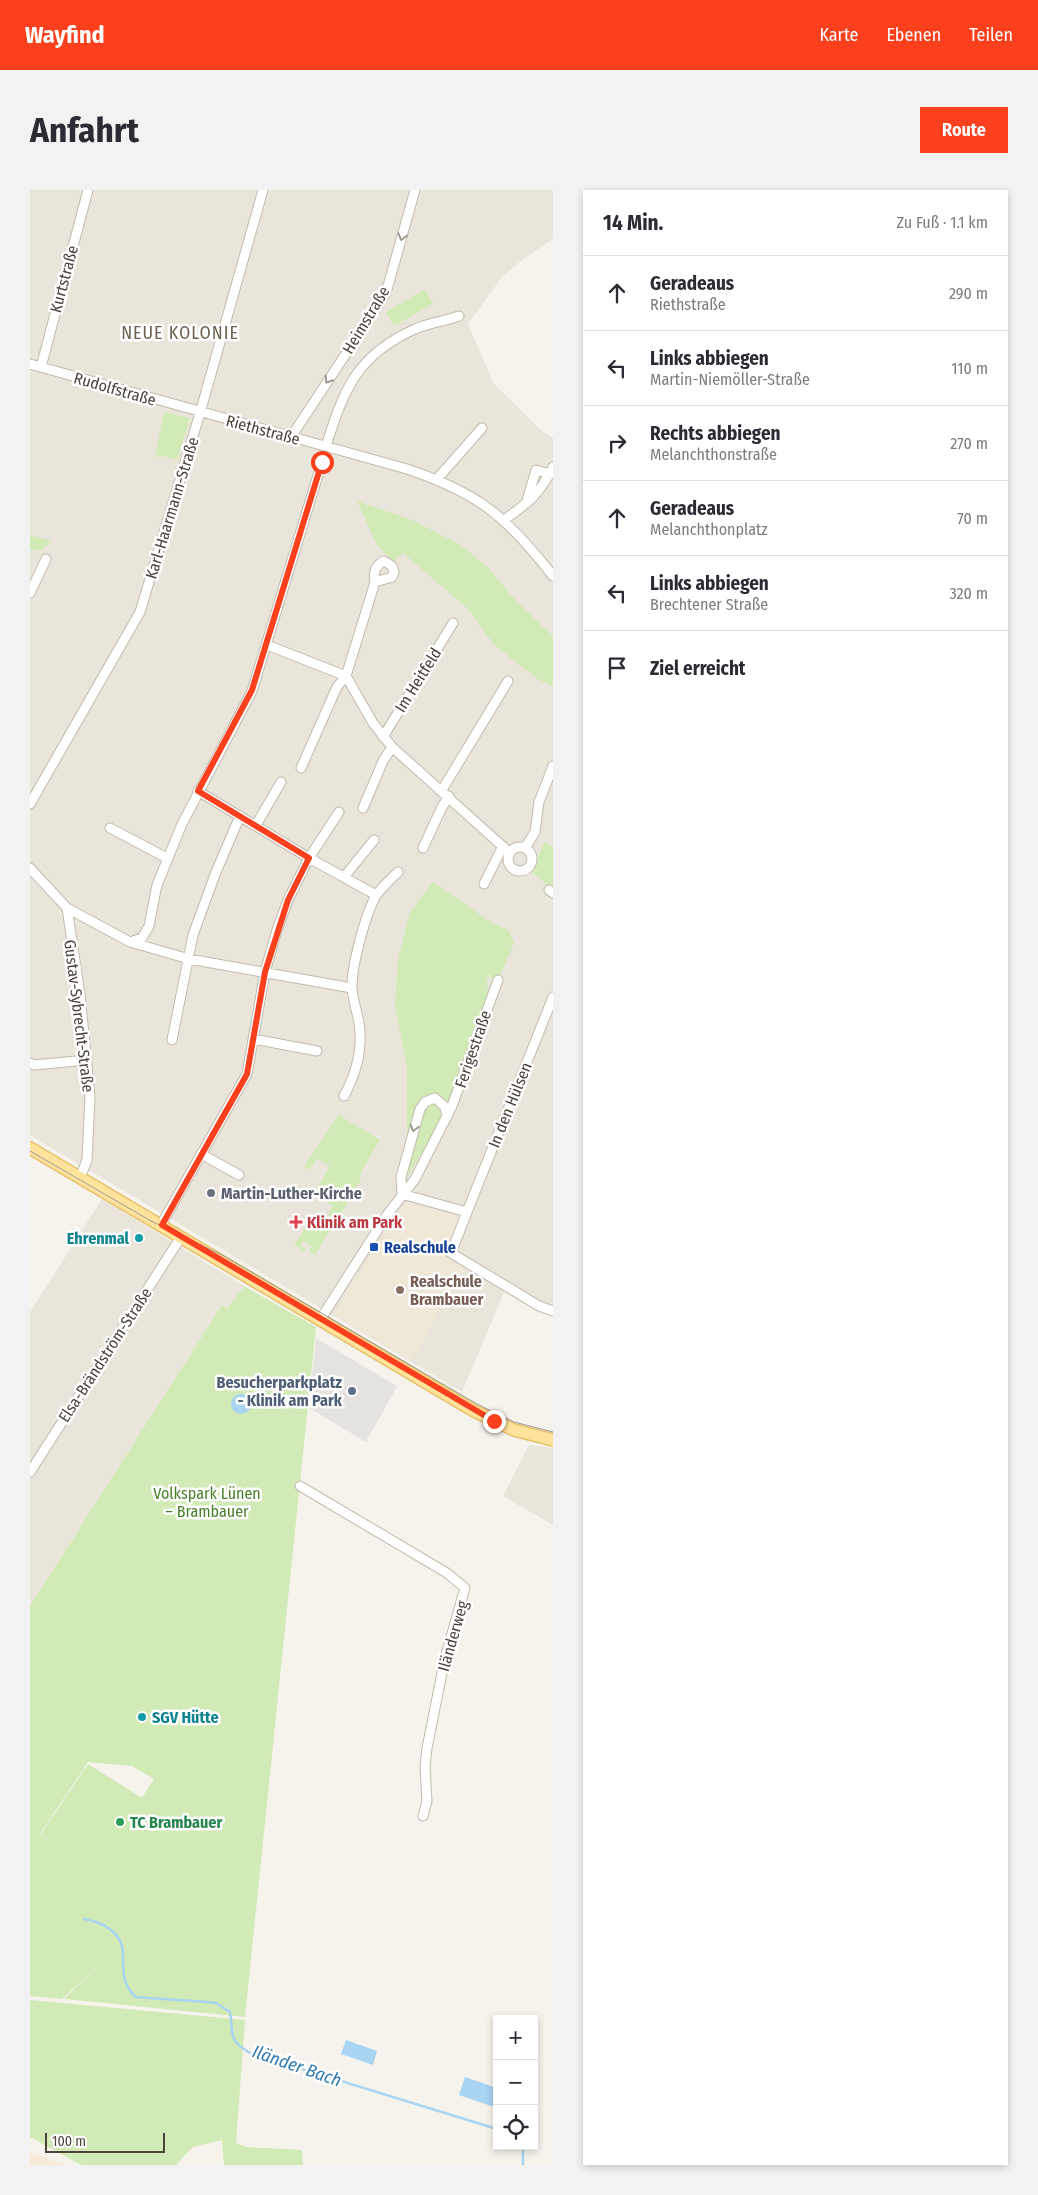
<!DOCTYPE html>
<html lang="de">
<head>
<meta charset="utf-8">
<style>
	body { margin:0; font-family:"Fira Sans Condensed",sans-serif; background:#f2f2f3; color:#2b2b33 }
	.controls { position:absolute; right:15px; bottom:15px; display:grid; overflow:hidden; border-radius:0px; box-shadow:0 2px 8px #0003 }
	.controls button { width:45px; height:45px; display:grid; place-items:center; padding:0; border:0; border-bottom:1px solid #e1e1e2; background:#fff; color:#2b2b33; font:25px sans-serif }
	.scale { position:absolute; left:15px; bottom:12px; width:120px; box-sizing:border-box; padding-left:5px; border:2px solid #4b4439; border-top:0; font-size:14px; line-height:18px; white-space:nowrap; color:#4b4439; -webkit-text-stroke:4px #fff; paint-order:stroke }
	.stop { position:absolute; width:15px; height:15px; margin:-11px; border:4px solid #fc3f1d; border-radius:50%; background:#fff }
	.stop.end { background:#fc3f1d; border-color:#fff; box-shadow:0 1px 5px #0008 }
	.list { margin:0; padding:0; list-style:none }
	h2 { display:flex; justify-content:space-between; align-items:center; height:65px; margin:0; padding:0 20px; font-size:21px }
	h2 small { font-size:16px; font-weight:400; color:#7c7c81 }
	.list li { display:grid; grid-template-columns:32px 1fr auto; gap:15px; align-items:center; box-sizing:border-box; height:75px; padding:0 20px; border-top:1px solid #e1e1e2 }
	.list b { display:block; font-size:19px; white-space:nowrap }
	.list p { margin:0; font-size:16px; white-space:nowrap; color:#7c7c81 }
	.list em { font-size:16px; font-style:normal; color:#7c7c81 }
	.icon { flex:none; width:28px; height:28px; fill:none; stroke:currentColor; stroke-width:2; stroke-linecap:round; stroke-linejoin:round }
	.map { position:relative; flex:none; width:523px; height:1975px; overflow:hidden; border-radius:0px }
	header { display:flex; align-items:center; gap:30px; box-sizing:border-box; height:70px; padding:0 25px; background:#fc3f1d; color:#fff }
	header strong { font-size:24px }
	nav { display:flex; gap:28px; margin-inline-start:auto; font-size:18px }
	.intro { display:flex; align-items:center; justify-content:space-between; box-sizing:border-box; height:120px; padding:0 30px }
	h1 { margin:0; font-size:35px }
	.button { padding:12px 22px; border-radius:0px; background:#fc3f1d; color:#fff; font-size:18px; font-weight:700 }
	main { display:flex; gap:30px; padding:0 30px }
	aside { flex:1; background:#fff; border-radius:0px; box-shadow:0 2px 8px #0003 }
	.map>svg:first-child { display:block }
	.residential { fill:#eae5da }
	.commercial { fill:#f7ead8 }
	.education { fill:#efe8d6 }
	.green { fill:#d2eab5; fill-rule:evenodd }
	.parking { fill:#e5e3e0 }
	.water { fill:#a9d4f2 }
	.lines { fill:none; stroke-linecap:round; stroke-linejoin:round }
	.stream { stroke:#a9d4f2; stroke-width:2.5 }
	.minor-casing { stroke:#c2bbae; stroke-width:11 }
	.major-casing { stroke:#e6c16a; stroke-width:14 }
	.minor { stroke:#fff; stroke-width:9 }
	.major { stroke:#ffe39c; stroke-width:11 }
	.tram { stroke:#9a9a9a; stroke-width:1 }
	.oneway { stroke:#9c9892 }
	.route { stroke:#fc3f1d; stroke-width:6 }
	.worship-dot { fill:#6b7280; stroke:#fff; stroke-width:2 }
	.health-dot { fill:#e0444e; stroke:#fff; stroke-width:2 }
	.culture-dot { fill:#0f9aa8; stroke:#fff; stroke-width:2 }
	.transit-dot { fill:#1a4fb4; stroke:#fff; stroke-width:2 }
	.education-dot { fill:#8d6e63; stroke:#fff; stroke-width:2 }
	.service-dot { fill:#5c6f8a; stroke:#fff; stroke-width:2 }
	.leisure-dot { fill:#2e9e5b; stroke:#fff; stroke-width:2 }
	.labels { text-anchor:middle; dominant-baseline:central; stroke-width:5; stroke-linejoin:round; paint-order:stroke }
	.street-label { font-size:16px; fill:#4b4439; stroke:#fff }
	.worship-label { font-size:16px; font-weight:bold; fill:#5b616d; stroke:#fff; text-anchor:start }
	.health-label { font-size:16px; font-weight:bold; fill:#be3a42; stroke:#fff; text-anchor:start }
	.culture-label { font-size:16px; font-weight:bold; fill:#0d838f; stroke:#fff; text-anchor:end }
	.transit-label { font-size:16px; font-weight:bold; fill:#164399; stroke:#fff; text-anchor:start }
	.education-label { font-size:16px; font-weight:bold; fill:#785e54; stroke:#fff; text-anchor:start }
	.service-label { font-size:16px; font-weight:bold; fill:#4e5e75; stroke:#fff; text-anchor:end }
	.park-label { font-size:16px; fill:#4a7f2a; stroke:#fff }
	.leisure-label { font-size:16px; font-weight:bold; fill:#27864d; stroke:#fff; text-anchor:start }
	.neighbourhood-label { font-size:18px; letter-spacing:1px; fill:#6e6250; stroke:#fff }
	.water-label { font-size:18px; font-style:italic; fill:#2e7ab2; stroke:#fff }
</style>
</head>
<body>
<header>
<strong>Wayfind</strong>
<nav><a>Karte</a><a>Ebenen</a><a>Teilen</a></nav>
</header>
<div class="intro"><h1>Anfahrt</h1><a class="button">Route</a></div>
<main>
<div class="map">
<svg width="523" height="1975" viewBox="0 0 523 1975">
	<rect width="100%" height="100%" fill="#f6f3ec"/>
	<path class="residential" d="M 0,0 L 523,0 L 523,49 L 491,71 L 472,87 L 438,134 L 464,194 L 511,240 L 523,248 L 523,1114 L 520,1118 L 478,1093 L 432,1202 L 0,945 Z
		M 72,1009 L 214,1096 L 198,1118 L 192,1115 L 0,1416 L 0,1122 Z
		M 499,1255 L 523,1258 L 523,1335 L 473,1306 Z"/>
	<path class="commercial" d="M 0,1963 L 36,1975 L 0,1975 Z"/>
	<path class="education" d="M 377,1013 L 422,1025 L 427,1029 L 427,1035 L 416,1065 L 436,1077 L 381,1170 L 304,1124 L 372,1016 Z"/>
	<path class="green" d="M 395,99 L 403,114 L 364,136 L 356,122 Z
		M 134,222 L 160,228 L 147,270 L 134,266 L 125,267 Z
		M 327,311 L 382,330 L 429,354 L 459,378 L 486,411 L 523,446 L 523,496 L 509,490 L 465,456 L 437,418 L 373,363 L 364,372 L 347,355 Z
		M 0,345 L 21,351 L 12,360 L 0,360 Z
		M 514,653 L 523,657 L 523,700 L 502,682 Z
		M 403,692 L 462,733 L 478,740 L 484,753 L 468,790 L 457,786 L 458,810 L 419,917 L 377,987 L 377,877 L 365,815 L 368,769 L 380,722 Z
		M 309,925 L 350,950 L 331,982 L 330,991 L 305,1034 L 306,1035 L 302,1042 L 299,1041 L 285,1065 L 279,1061 L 282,1056 L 274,1051 L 271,1056 L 276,1059 L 274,1061 L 264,1055 L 280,1030 L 291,1036 L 303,1016 L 284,1004 L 300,976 L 287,969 L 280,980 L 274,976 Z
		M 214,1096 L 286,1137 L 215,1827 L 34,1809 L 69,1775 L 32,1809 L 0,1806 L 0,1416 L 192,1115 L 198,1118 ZM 58,1572 L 102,1576 L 124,1589 L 112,1608 L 58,1574 L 11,1644 L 23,1653 L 10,1644 Z
		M 0,1810 L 215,1830 L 206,1953 L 217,1957 L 272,1960 L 273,1975 L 194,1975 L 192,1950 L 163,1957 L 146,1975 L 51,1975 L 0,1947 Z"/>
	<path class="parking" d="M 286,1148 L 367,1196 L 336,1252 L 279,1218 Z"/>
	<path class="water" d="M201 1214a10 10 0 1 1 20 0a10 10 0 1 1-20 0Z
		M 316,1850 L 347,1861 L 343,1875 L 311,1864 Z
		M 435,1887 L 467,1898 L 467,1918 L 429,1905 Z"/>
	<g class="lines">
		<path class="stream" d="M 54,1729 C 72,1732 93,1742 93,1764 C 93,1773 93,1782 95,1791 C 97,1797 101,1802 105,1807 L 177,1812 L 186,1813 L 200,1822 C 204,1846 197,1849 220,1863 L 467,1939
			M 493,1975 L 493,1956"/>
		<g class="minor-casing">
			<path id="minor" d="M 0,174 L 377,279 C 449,303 477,327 523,386
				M 11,177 L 58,0
				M 261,247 L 356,103 L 385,0
				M 296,256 C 314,199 327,165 385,139 C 398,133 415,131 429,126
				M 407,289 L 452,238
				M 497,311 L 506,280 L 520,284
				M 474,330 C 498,313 510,304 523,277
				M 0,403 L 16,369
				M 237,455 L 316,486 L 343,533 L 362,557 L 480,663
				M 353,547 L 423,433
				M 271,578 L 307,497 L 316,486 L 345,392 C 343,382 345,376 354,371 L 362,376 L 364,382 L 362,387 L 345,392
				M 412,600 L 478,491
				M 168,601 L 279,668 L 346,705
				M 0,614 L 110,422 L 170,223 L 233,0
				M 333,618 L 353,571 L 362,557
				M 226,635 L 251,592
				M 80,638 L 137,668
				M478 669a12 12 0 1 1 24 0a12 12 0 1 1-24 0Z
				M 393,658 L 412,617 L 419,606
				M 495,658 L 505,642 L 509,612 L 523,576
				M 0,678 L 37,718 L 50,804 L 60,906 L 57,970 L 50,988
				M 314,687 L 344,650
				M 454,694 L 473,656
				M 519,700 L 523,703
				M 37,718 L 100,752 L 159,769 L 322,798
				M 100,752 L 112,748 L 119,736 L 127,695 L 152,634 L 222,501 L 292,272
				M 223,849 L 287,861
				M 142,850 L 163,745 L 186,682 L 210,626
				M 0,873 L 4,875 L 57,870
				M 314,906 C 326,884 333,859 329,833 C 327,821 322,808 322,796 C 322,775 336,721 347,704 C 353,696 361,689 368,682
				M 171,964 L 209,985
				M 372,1004 L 437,1022 L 523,807
				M 372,1004 L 371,987 L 390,919 L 395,912 L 405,908 L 415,917 L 417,927
				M 437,1022 L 421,1063 L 509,1116 L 523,1121
				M 131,1035 L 217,884 L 235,782 L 247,740 L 258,710 L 279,668 L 309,622
				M 290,1130 L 357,1025 L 385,989 L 422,916 L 468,790
				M 0,1282 L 151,1047
				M 270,1296 L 417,1383 L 435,1398 L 415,1468 L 397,1558 L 395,1577 L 397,1611 L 393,1626"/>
		</g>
		<g class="major-casing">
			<path id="major" d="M 0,958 L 444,1221 L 484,1240 L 523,1250"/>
		</g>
		<use href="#minor" class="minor"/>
		<use href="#major" class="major"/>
		<path class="tram" d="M 0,961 L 121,1031 L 192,1065 L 447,1214 L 484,1232 L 523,1242"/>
	</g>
	<defs><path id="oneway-chevron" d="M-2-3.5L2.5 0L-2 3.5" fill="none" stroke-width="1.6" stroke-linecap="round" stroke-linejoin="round" transform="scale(1.25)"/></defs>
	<g class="oneway">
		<use href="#oneway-chevron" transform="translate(372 47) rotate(106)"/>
		<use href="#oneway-chevron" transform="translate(298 190) rotate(123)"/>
		<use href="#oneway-chevron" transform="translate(384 938) rotate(106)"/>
	</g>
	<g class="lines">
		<path class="route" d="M 292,272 L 222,500 L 168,601 L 279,668 L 258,710 L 235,782 L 217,884 L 132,1035 L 464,1231"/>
	</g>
	<circle class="worship-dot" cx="181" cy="1003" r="5"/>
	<path class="health-dot" d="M263.5 1024.5h5v5h5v5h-5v5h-5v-5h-5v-5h5z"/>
	<g class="culture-dot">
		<circle cx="109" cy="1048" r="5"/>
		<circle cx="112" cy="1527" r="5"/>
	</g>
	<rect class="transit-dot" x="339" y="1052" width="10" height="10" rx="2.5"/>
	<circle class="education-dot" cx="370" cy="1100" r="5"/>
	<circle class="service-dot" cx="322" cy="1201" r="5"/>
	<circle class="leisure-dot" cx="90" cy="1632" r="5"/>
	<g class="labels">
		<g class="street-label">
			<text transform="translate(34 89) rotate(-75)">Kurtstraße</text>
			<text transform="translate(336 130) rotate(-59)">Heimstraße</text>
			<text transform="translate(85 199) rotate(16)">Rudolfstraße</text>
			<text transform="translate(233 240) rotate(15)">Riethstraße</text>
			<text transform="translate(142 318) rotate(-73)">Karl-Haarmann-Straße</text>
			<text transform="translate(388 490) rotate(-58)">Im Heitfeld</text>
			<text transform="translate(49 826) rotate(83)">Gustav-Sybrecht-Straße</text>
			<text transform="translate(443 859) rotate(-71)">Ferigestraße</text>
			<text transform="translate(480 915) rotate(-68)">In den Hülsen</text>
			<text transform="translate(75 1165) rotate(-57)">Elsa-Brändström-Straße</text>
			<text transform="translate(423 1446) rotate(-74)">Iländerweg</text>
		</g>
		<g class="worship-label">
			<text x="191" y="1003">Martin-Luther-Kirche</text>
		</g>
		<g class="health-label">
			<text x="277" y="1032">Klinik am Park</text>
		</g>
		<g class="culture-label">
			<text x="99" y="1048">Ehrenmal</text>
			<text x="122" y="1527" text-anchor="start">SGV Hütte</text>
		</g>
		<g class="transit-label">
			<text x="354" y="1057">Realschule</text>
		</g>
		<g class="education-label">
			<text x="380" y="1091">Realschule<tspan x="380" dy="18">Brambauer</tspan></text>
		</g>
		<g class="service-label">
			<text x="312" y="1192">Besucherparkplatz<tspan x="312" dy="18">- Klinik am Park</tspan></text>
		</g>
		<g class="park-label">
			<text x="177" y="1303">Volkspark Lünen<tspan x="177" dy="18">– Brambauer</tspan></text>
		</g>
		<g class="leisure-label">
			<text x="100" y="1632">TC Brambauer</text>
		</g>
		<g class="neighbourhood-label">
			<text x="150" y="143">NEUE KOLONIE</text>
		</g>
		<g class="water-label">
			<text transform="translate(267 1876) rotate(19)">Iländer Bach</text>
		</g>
	</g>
</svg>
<div class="controls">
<button>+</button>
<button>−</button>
<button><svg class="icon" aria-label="locate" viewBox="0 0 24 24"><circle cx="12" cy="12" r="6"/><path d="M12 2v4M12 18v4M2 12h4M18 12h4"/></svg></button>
</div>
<div class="scale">100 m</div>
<div class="stop" style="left:292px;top:272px"></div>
<div class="stop end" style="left:464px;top:1231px"></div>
</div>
<aside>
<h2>14 Min.<small>Zu Fuß · 1.1 km</small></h2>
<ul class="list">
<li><svg class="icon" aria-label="ahead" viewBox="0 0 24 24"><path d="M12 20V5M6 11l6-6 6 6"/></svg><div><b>Geradeaus</b><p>Riethstraße</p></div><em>290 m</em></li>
<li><svg class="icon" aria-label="left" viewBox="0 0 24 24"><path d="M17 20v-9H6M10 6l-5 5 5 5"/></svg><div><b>Links abbiegen</b><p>Martin-Niemöller-Straße</p></div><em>110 m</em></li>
<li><svg class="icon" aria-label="right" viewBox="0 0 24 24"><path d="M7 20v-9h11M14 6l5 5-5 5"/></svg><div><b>Rechts abbiegen</b><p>Melanchthonstraße</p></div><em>270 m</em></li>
<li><svg class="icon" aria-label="ahead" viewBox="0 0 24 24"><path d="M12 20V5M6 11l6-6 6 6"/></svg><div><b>Geradeaus</b><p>Melanchthonplatz</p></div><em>70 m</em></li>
<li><svg class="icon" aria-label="left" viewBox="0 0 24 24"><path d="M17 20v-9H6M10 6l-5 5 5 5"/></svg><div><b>Links abbiegen</b><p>Brechtener Straße</p></div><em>320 m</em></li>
<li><svg class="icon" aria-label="arrive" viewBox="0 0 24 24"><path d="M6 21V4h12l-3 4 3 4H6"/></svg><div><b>Ziel erreicht</b></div></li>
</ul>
</aside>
</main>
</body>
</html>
